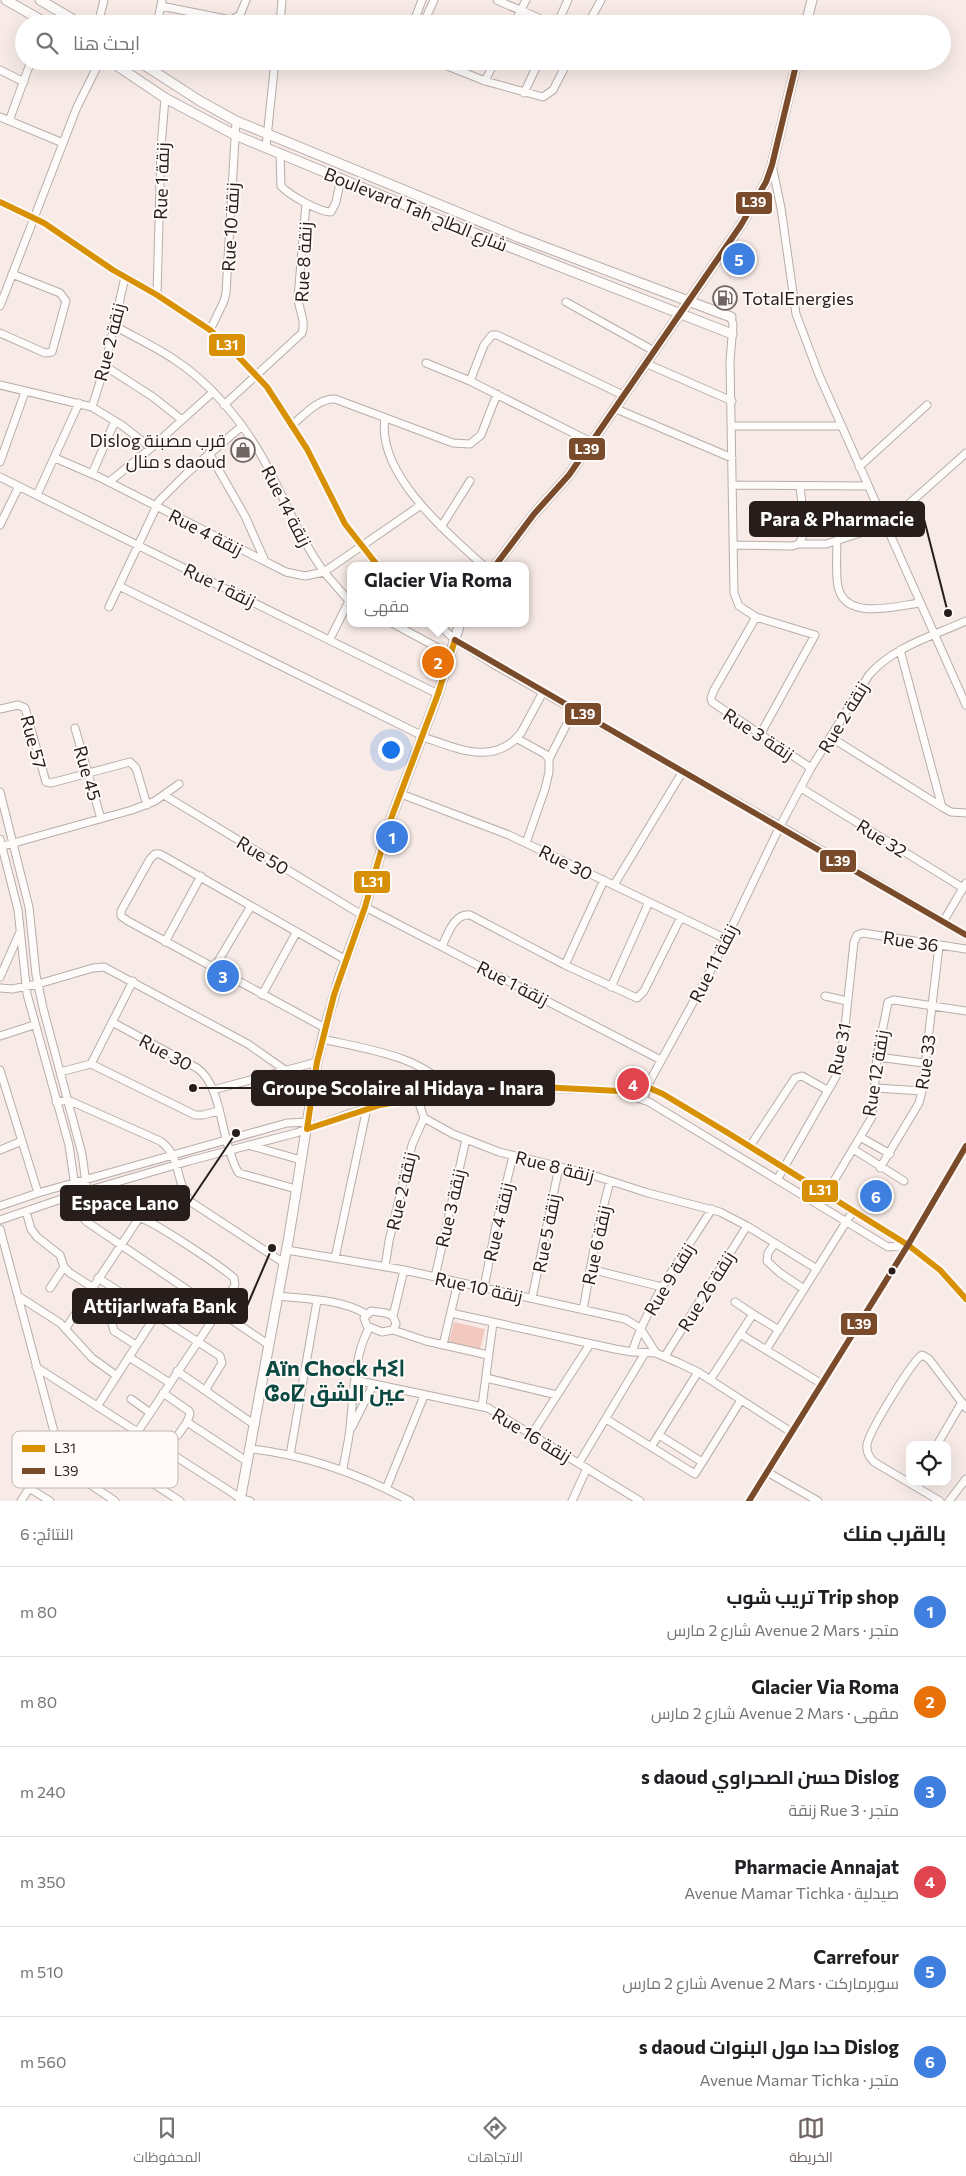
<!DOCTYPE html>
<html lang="ar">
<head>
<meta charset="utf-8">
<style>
	body { margin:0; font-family:Commissioner,Cairo,"Noto Sans Tifinagh",sans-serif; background:#f6f6f6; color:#202124; direction:rtl }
	.controls { position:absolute; right:15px; bottom:15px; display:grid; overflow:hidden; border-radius:10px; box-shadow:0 5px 20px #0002 }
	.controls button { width:45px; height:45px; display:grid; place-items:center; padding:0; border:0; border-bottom:1px solid #e0e0e0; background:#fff; color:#202124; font:25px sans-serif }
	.you { position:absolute; left:390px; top:749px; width:18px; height:18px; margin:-12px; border:4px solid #fff; border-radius:50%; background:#1a73e8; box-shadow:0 0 0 8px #1a73e833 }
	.badge { display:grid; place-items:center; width:32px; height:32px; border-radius:50%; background:#706562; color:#fff; font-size:16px; font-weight:700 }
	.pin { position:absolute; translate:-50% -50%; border:2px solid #fff; box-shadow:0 1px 5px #0006 }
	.popup { position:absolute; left:347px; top:562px; width:182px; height:65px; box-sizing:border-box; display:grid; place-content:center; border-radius:10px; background:#fff; filter:drop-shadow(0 1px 4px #0005); font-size:16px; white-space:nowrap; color:#757577 }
	.popup b { font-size:19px; color:#202124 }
	.popup::after { content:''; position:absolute; left:50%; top:100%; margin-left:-10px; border:10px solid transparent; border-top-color:#fff }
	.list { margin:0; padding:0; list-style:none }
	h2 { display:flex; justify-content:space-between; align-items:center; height:65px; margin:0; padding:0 20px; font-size:21px }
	h2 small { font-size:16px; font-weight:400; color:#757577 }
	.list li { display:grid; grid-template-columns:32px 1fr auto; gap:15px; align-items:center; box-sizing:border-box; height:90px; padding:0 20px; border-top:1px solid #e0e0e0 }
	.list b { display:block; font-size:19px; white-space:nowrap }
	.list p { margin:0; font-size:16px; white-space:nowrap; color:#757577 }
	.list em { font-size:16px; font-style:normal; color:#757577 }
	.icon { flex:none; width:28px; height:28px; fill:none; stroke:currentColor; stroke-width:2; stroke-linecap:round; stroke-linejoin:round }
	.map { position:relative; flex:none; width:966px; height:1501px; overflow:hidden; direction:ltr }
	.search { position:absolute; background:#fff; box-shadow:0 5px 20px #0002; left:15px; right:15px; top:15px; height:55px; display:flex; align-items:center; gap:12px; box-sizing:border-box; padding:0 18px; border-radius:28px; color:#757577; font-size:19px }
	.sheet { height:605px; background:#fff }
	nav { display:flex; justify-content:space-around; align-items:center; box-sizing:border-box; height:70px; border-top:1px solid #e0e0e0; background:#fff; font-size:14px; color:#757577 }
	nav a { display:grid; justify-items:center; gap:2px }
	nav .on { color:#706562 }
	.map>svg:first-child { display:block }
	.green { fill:#f2c9be }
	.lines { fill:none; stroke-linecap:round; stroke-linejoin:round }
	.minor-casing { stroke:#b7ada9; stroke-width:9 }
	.tertiary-casing { stroke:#b7ada9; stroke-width:11 }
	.minor { stroke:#fefcfb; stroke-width:7 }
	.tertiary { stroke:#fefcfb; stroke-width:9 }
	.bus-1-casing { stroke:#fff9f7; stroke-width:10 }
	.bus-2-casing { stroke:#fff9f7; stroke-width:10 }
	.bus-1 { stroke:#d89104; stroke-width:6 }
	.bus-2 { stroke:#7a4b2a; stroke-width:6 }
	.bus-dot { fill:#271d1a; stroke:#fff9f7; stroke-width:2 }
	.labels { text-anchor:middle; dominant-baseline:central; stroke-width:4; stroke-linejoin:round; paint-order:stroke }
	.street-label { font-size:18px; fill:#271d1a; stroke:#fff9f7 }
	.poi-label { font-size:18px; fill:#271d1a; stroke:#fff9f7; text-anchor:start }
	.district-label { font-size:22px; font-weight:bold; fill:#0c4942; stroke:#fff9f7 }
	.key { fill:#fff9f7; stroke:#beb7b5; stroke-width:1 }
	.key-label { font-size:14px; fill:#271d1a }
	.leader { fill:none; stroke:#271d1a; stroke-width:2 }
	.callout-dot { fill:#271d1a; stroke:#fff9f7; stroke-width:2 }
	.callout { fill:#271d1a; stroke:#271d1a; stroke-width:2 }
	.callout-label { font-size:19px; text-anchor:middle; font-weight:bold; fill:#fff }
	.line-badge { stroke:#fff9f7; stroke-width:2 }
	.badge-label { font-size:14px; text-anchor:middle; font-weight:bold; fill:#fff }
</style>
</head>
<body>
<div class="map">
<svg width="966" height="1501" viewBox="0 0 966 1501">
	<rect width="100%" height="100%" fill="#f8ebe7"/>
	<path class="green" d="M 454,1322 L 485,1329 L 480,1349 L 449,1342 Z"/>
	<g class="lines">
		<g class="minor-casing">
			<path id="minor" d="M 497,0 C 515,9 532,13 549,24
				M 161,6 L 231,20 L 240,15 L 246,0
				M 98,24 L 104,0
				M 157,24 L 162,0
				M 280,24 L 282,0
				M 413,24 L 422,0
				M 423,24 L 434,0
				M 514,24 L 526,0
				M 557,24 L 568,0
				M 588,24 L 601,0
				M 435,61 L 485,81 L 543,97 L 553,90 L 568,61
				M 0,70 L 24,82
				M 485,81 L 495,61
				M 524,93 L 539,61
				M 0,117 L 63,143
				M 9,121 L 31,61
				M 266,147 L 275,61
				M 280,153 L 281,186 C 289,195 319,212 331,212 L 336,202 L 341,178
				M 772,165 L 781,208 L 796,314 L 819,375 L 966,705
				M 0,202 L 44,223 L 113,270 L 157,295 L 210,330 L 233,351 L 267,387 L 307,449 L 345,524 L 378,566
				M 157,295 L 161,147 L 165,98
				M 566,302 L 654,351
				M 0,306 L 77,107 L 100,61
				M 731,317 L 733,325 L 730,361 L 734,593 L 739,606 L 756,617 L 815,635 L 761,733
				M 115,326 C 134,337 156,347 175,360 C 209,382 241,420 261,455 C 283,494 298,536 324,572 L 421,505
				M 210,330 L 224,301 L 226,293 L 236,121
				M 0,333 L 45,353 L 52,352 L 66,301 L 60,293 L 12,274
				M 426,363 L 470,381 L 591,442
				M 645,363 L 732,401
				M 105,366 L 153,397 L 182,420
				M 470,381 L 484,345 L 492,335 L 497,335 L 623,395
				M 0,385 L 92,407 L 123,426 L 151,448
				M 224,405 L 302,333 C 306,320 299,311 298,298 L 306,203
				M 92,407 L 105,366 L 125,277
				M 614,408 L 732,458
				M 385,418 C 376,473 447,533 484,566
				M 292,425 C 304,415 319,398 335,399 L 453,443 L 470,444 L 481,435 L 497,394
				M 732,426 L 841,426
				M 209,453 L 245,516 L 265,561
				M 55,458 L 99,477 L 286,572 L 305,576 L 324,572 L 350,602
				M 0,462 L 25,392
				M 859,467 L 927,405
				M 92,474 L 115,421
				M 0,477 L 438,694
				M 109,482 L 151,448 L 212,393
				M 732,485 L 868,486
				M 37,495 L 79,403
				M 0,525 L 19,486
				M 441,527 L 470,481
				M 837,540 C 837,552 835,580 839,590 C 848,620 897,606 919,603
				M 799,544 L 826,544 L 885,525 L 966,453
				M 733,545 L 792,546 L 799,544 L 805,531 L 800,486
				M 119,586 L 423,736
				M 109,607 L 159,501 L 186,474 L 242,426
				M 756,617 L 714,690 L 711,698 L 712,702 L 811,768
				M 392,623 L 451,655
				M 437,623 L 455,640 L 493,664 L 780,826 L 966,935
				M 330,639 L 349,601
				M 900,650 L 942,807
				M 0,709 L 18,705 L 25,708 L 46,782 L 51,783 L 130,762 L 136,768 L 147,805
				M 75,728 L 101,819
				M 426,738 C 458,749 495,766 521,733 L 543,692
				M 516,738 L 545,754 L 549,759
				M 832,738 L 942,807 L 951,812 L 966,813
				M 801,788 L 963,888
				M 0,792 L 29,907 L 36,975 L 43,1008 L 82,1154 L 87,1191
				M 401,794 L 509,835 L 726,939
				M 164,795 L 362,915
				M 0,839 L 18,910 L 27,994 L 69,1145 L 76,1194
				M 526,843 L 545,789 L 549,772 L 549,759 L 574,710
				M 0,847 L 132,810 L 155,801 L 179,784
				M 614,885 L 683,771
				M 365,907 L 661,1060
				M 943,922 L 966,883
				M 165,942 L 201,876
				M 442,946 C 448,934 454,913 470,915 L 565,965 L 637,998 L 644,991 L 681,917
				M 565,965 L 604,880
				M 214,968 L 251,906
				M 0,977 L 20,932
				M 611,987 L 649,902
				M 0,988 L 12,989 L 38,984 L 93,968 L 104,967 L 248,1044 L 285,1070
				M 262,995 L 296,933
				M 825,996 L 847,1001
				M 112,1022 L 197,1068 C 220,1084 221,1130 231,1155 C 233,1161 235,1168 239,1173 L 296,1189
				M 325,1028 L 128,921 L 121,916 L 121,911 L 150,859 L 155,854 L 160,854 L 346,960
				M 0,1036 L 34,1025
				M 322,1039 C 361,1048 425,1056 449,1091
				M 877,1057 L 924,1063
				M 91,1064 L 195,1115 L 203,1115 L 218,1111
				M 91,1064 L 133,981
				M 0,1070 L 38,1193
				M 60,1072 L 91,1064
				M 876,1088 L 922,1091
				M 213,1090 L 317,1062
				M 623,1093 L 649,1102 L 888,1247 L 907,1245
				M 417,1097 L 424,1118 L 453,1134 L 499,1152 L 589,1174 L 648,1193 L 720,1212 L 747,1226 L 817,1269
				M 643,1099 L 651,1079 L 713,966 L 780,826 L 811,768 L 869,675 C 893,647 933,636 966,621
				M 56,1102 L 68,1100 L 160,1141 C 182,1156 175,1184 191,1202 L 284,1263
				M 860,1137 L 890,1154
				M 248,1145 L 301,1160
				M 750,1146 L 795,1078 L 802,1076 L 827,1090
				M 853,1149 L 904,1181
				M 0,1150 L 22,1141
				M 880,1168 L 919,1103 L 922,1091 L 939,946
				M 777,1180 L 838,1073 L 845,1027 L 854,942 L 857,935 L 863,933 L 966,949
				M 62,1187 L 72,1206 L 87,1222 L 269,1345
				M 826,1194 L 872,1117 L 877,1057 L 888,1002 L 894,1000 L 966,1011
				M 0,1206 L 38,1193 L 287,1123 L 310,1122
				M 26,1211 L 31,1229 L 37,1237 L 60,1255 L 64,1267 L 70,1273 L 92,1287
				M 0,1220 L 76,1194 L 189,1161 L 296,1133 L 351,1113 L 393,1101 L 490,1086 L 619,1091 L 647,1087 L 663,1094 L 728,1133 L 908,1245 L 940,1270 L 966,1299
				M 0,1229 L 56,1439 L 52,1453 L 21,1501
				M 775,1243 L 768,1253 L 767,1261 L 780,1273 L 804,1289
				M 287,1250 L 404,1270 L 625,1319 L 640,1328 L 656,1353
				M 335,1258 L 367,1108
				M 385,1267 L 389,1241 L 412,1145 L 424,1118
				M 590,1269 L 662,1287
				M 435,1277 L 466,1139
				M 98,1278 L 220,1356 L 222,1363 L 206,1389
				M 50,1288 L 64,1267
				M 484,1288 L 496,1225 L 513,1156
				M 18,1296 L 60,1323 L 92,1358 L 117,1376
				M 278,1296 C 306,1299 341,1299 366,1314
				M 85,1298 L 109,1313 L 114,1331 L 136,1345
				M 532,1298 L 559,1167
				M 735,1302 L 753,1314
				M 583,1310 L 597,1232 L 610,1181
				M 371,1311 L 386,1313 L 393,1316 L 396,1324 L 393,1330 L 382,1332 L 367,1326 L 364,1318 Z
				M 451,1313 L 615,1349 L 632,1352 L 656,1353 L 679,1363 L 698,1372 L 791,1432
				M 393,1316 L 404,1270
				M 66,1328 L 139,1218 C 151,1219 223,1268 234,1278 L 235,1285 L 218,1312 L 120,1458 L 123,1464 L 180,1501
				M 393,1330 L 426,1341 L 488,1355
				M 740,1334 L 822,1384
				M 443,1345 L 458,1282
				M 766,1350 L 853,1211
				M 632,1352 C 649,1300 683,1255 712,1209
				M 665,1356 L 747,1226
				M 129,1357 L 170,1383
				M 36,1367 L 228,1490 L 240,1498 L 250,1501
				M 177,1371 L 255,1425
				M 486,1378 L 557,1395
				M 355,1380 L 488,1408 L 640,1501
				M 710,1380 L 753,1314 L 779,1330
				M 163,1393 L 189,1411 L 190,1414 L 187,1422 L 248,1462
				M 131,1399 L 149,1412
				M 98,1405 L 156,1315
				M 482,1406 L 493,1323
				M 606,1419 L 695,1474 L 741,1400
				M 352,1427 L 373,1385
				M 532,1434 L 590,1344
				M 178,1435 L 187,1422
				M 659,1435 L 702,1462
				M 937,1445 L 962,1402
				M 651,1447 L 698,1372
				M 251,1449 C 308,1455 359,1474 410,1501
				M 290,1455 L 317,1301
				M 49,1457 L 115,1501
				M 579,1463 L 645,1353
				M 343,1469 C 345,1455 349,1441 350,1427 C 354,1394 353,1358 369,1328
				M 767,1472 L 818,1501
				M 29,1488 L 50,1501
				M 386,1489 L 424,1396
				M 572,1501 L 587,1468
				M 749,1501 L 908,1245 L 966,1146
				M 940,1501 L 874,1462 C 869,1457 866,1452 867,1445 C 868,1433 912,1361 922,1355 L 929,1359 L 966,1408
				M 949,1501 L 966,1479"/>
		</g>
		<g class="tertiary-casing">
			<path id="tertiary" d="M 6,0 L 48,24
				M 40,0 L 81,24
				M 806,24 L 812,0
				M 110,61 L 165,98 L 235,135 L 441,220 L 732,334
				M 138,61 L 200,101 L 236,121 L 518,237 L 731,317
				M 495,566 L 534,514 L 569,475 L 741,225 L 766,182 L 772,165 L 797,61
				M 240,1501 L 289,1236 L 317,1062 L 325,1028 L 339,979 L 365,907 L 389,824 L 438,694 L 460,623"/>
		</g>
		<use href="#minor" class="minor"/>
		<use href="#tertiary" class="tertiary"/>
		<g class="bus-1-casing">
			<path id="bus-1" d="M 0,202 L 44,223 L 113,270 L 157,295 L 210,330 L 233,351 L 267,387 L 307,449 L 345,524 L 378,566
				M 307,1129 L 380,1105 L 480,1087 L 521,1086 L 619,1091 L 647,1087 L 663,1094 L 728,1133 L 908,1245 L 940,1270 L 966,1299
				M 307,1129 L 317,1062 L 334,995 L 365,907 L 389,824 L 438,694 L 455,640"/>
		</g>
		<g class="bus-2-casing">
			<path id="bus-2" d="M 495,566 L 534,514 L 569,475 L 741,225 L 766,182 L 772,165 L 797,61
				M 455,640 L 966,935
				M 749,1501 L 908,1245 L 966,1146"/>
		</g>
		<use href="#bus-1" class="bus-1"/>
		<use href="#bus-2" class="bus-2"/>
	</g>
	<defs>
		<g id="fuel-ring" transform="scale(1.25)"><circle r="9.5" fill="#fff9f7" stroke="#706562" stroke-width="1.5"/><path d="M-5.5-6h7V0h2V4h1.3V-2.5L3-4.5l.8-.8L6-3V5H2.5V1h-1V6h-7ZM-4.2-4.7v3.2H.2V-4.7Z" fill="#706562"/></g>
		<g id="shop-ring" transform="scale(1.25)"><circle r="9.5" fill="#fff9f7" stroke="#706562" stroke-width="1.5"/><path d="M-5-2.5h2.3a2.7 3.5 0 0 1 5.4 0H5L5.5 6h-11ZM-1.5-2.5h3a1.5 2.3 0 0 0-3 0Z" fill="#706562"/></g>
	</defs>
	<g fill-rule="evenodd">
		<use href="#fuel-ring" x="725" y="298"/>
		<use href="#shop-ring" x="243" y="450"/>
	</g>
	<circle class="bus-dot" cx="892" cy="1271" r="4.5"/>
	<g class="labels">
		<g class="street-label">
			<text transform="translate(161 181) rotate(-88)">Rue 1 زنقة</text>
			<text transform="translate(416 209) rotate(22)">Boulevard Tah شارع الطاح</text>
			<text transform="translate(230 227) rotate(-87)">Rue 10 زنقة</text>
			<text transform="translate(303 262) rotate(-87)">Rue 8 زنقة</text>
			<text transform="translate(109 342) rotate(-76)">Rue 2 زنقة</text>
			<text transform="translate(287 506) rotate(63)">Rue 14 زنقة</text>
			<text transform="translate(206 532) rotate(27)">Rue 4 زنقة</text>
			<text transform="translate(220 585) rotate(26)">Rue 1 زنقة</text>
			<text transform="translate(843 717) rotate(-59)">Rue 2 زنقة</text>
			<text transform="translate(759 734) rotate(33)">Rue 3 زنقة</text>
			<text transform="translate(34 742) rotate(75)">Rue 57</text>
			<text transform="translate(88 773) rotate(74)">Rue 45</text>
			<text transform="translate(882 838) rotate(32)">Rue 32</text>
			<text transform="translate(263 855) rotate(31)">Rue 50</text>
			<text transform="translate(566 862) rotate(26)">Rue 30</text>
			<text transform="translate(911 941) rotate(9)">Rue 36</text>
			<text transform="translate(713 963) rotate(-63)">Rue 11 زنقة</text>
			<text transform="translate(513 983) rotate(27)">Rue 1 زنقة</text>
			<text transform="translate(839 1049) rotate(-78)">Rue 31</text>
			<text transform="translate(166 1052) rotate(28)">Rue 30</text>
			<text transform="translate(925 1062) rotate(-82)">Rue 33</text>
			<text transform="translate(875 1073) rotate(-81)">Rue 12 زنقة</text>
			<text transform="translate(555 1166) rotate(14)">Rue 8 زنقة</text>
			<text transform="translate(401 1191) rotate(-77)">Rue 2 زنقة</text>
			<text transform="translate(450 1208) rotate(-77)">Rue 3 زنقة</text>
			<text transform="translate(498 1222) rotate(-77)">Rue 4 زنقة</text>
			<text transform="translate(546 1233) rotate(-79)">Rue 5 زنقة</text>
			<text transform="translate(596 1245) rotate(-78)">Rue 6 زنقة</text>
			<text transform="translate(669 1279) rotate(-59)">Rue 9 زنقة</text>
			<text transform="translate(479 1287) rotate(12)">Rue 10 زنقة</text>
			<text transform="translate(706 1291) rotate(-58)">Rue 26 زنقة</text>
			<text transform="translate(532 1435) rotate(31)">Rue 16 زنقة</text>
		</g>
		<g class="poi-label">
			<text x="742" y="298">TotalEnergies</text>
			<text x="226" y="440" text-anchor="end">Dislog قرب مصبنة<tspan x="226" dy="21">منال s daoud</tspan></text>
		</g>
		<g class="district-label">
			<text x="335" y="1367">Aïn Chock ⵄⵉⵏ<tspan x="335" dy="25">ⵛⴰⵇ عين الشق</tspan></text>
		</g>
	</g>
	<rect x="12" y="1431" width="166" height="57" rx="8" class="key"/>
	<rect x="22" y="1445" width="23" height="7" fill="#d89104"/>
	<rect x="22" y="1468" width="23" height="6" fill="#7a4b2a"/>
	<g class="key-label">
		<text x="54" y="1453">L31</text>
		<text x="54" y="1476">L39</text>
	</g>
	<path class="leader" d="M948 613L924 519M193 1088L252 1088M236 1133L189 1203M272 1248L247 1306"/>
	<g class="callout-dot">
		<circle cx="948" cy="613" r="5"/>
		<circle cx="193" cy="1088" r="5"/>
		<circle cx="236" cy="1133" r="5"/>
		<circle cx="272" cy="1248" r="5"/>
	</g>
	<g class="callout">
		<rect x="750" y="502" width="174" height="34" rx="5"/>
		<rect x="252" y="1071" width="302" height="34" rx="5"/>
		<rect x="61" y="1186" width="128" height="34" rx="5"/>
		<rect x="73" y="1289" width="174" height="34" rx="5"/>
	</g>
	<g class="callout-label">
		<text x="837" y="526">Para &amp; Pharmacie</text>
		<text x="403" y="1095">Groupe Scolaire al Hidaya - Inara</text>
		<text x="125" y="1210">Espace Lano</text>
		<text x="160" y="1313">Attijarlwafa Bank</text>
	</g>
	<g class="line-badge">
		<rect x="735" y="191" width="38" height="24" rx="5" fill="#7a4b2a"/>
		<rect x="208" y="333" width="38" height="24" rx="5" fill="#d89104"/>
		<rect x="568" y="437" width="38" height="24" rx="5" fill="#7a4b2a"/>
		<rect x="564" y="702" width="38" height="24" rx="5" fill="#7a4b2a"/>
		<rect x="819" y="849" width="38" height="24" rx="5" fill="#7a4b2a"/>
		<rect x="353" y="870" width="38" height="24" rx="5" fill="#d89104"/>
		<rect x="801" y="1179" width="38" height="24" rx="5" fill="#d89104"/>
		<rect x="840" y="1312" width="38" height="24" rx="5" fill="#7a4b2a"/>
	</g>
	<g class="badge-label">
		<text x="754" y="207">L39</text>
		<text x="227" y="350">L31</text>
		<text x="587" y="454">L39</text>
		<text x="583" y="719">L39</text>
		<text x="838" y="866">L39</text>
		<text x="372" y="887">L31</text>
		<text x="820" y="1195">L31</text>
		<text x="859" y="1329">L39</text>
	</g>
</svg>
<div class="controls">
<button><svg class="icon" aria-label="locate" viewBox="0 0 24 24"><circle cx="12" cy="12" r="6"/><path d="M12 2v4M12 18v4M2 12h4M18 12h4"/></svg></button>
</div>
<div class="you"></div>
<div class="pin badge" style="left:392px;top:837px;background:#3f7fe0">1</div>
<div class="pin badge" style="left:438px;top:662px;background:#e8710a">2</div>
<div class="popup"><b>Glacier Via Roma</b>مقهى</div>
<div class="pin badge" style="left:223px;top:976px;background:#3f7fe0">3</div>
<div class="pin badge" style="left:633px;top:1084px;background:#e0444e">4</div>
<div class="pin badge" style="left:739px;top:259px;background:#3f7fe0">5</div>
<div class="pin badge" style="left:876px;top:1196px;background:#3f7fe0">6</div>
<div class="search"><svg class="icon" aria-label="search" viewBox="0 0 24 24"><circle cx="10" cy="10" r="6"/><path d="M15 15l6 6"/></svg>ابحث هنا</div>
</div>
<section class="sheet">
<h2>بالقرب منك<small>النتائج: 6</small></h2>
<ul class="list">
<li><span class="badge" style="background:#3f7fe0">1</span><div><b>Trip shop تريب شوب</b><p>متجر · Avenue 2 Mars شارع 2 مارس</p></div><em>80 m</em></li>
<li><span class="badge" style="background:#e8710a">2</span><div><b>Glacier Via Roma</b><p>مقهى · Avenue 2 Mars شارع 2 مارس</p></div><em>80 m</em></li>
<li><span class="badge" style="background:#3f7fe0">3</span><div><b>Dislog حسن الصحراوي s daoud</b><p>متجر · Rue 3 زنقة</p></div><em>240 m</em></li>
<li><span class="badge" style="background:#e0444e">4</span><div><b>Pharmacie Annajat</b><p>صيدلية · Avenue Mamar Tichka</p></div><em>350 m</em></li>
<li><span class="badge" style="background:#3f7fe0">5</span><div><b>Carrefour</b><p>سوبرماركت · Avenue 2 Mars شارع 2 مارس</p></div><em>510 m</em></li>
<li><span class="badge" style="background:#3f7fe0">6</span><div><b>Dislog حدا مول البنوات s daoud</b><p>متجر · Avenue Mamar Tichka</p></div><em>560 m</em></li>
</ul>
</section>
<nav>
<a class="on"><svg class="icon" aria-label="map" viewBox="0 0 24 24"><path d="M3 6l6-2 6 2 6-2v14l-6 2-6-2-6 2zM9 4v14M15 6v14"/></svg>الخريطة</a>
<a><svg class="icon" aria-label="directions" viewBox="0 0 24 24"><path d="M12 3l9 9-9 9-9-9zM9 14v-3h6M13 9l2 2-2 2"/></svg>الاتجاهات</a>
<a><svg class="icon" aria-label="saved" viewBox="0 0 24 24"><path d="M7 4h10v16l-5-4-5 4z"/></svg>المحفوظات</a>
</nav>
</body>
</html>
